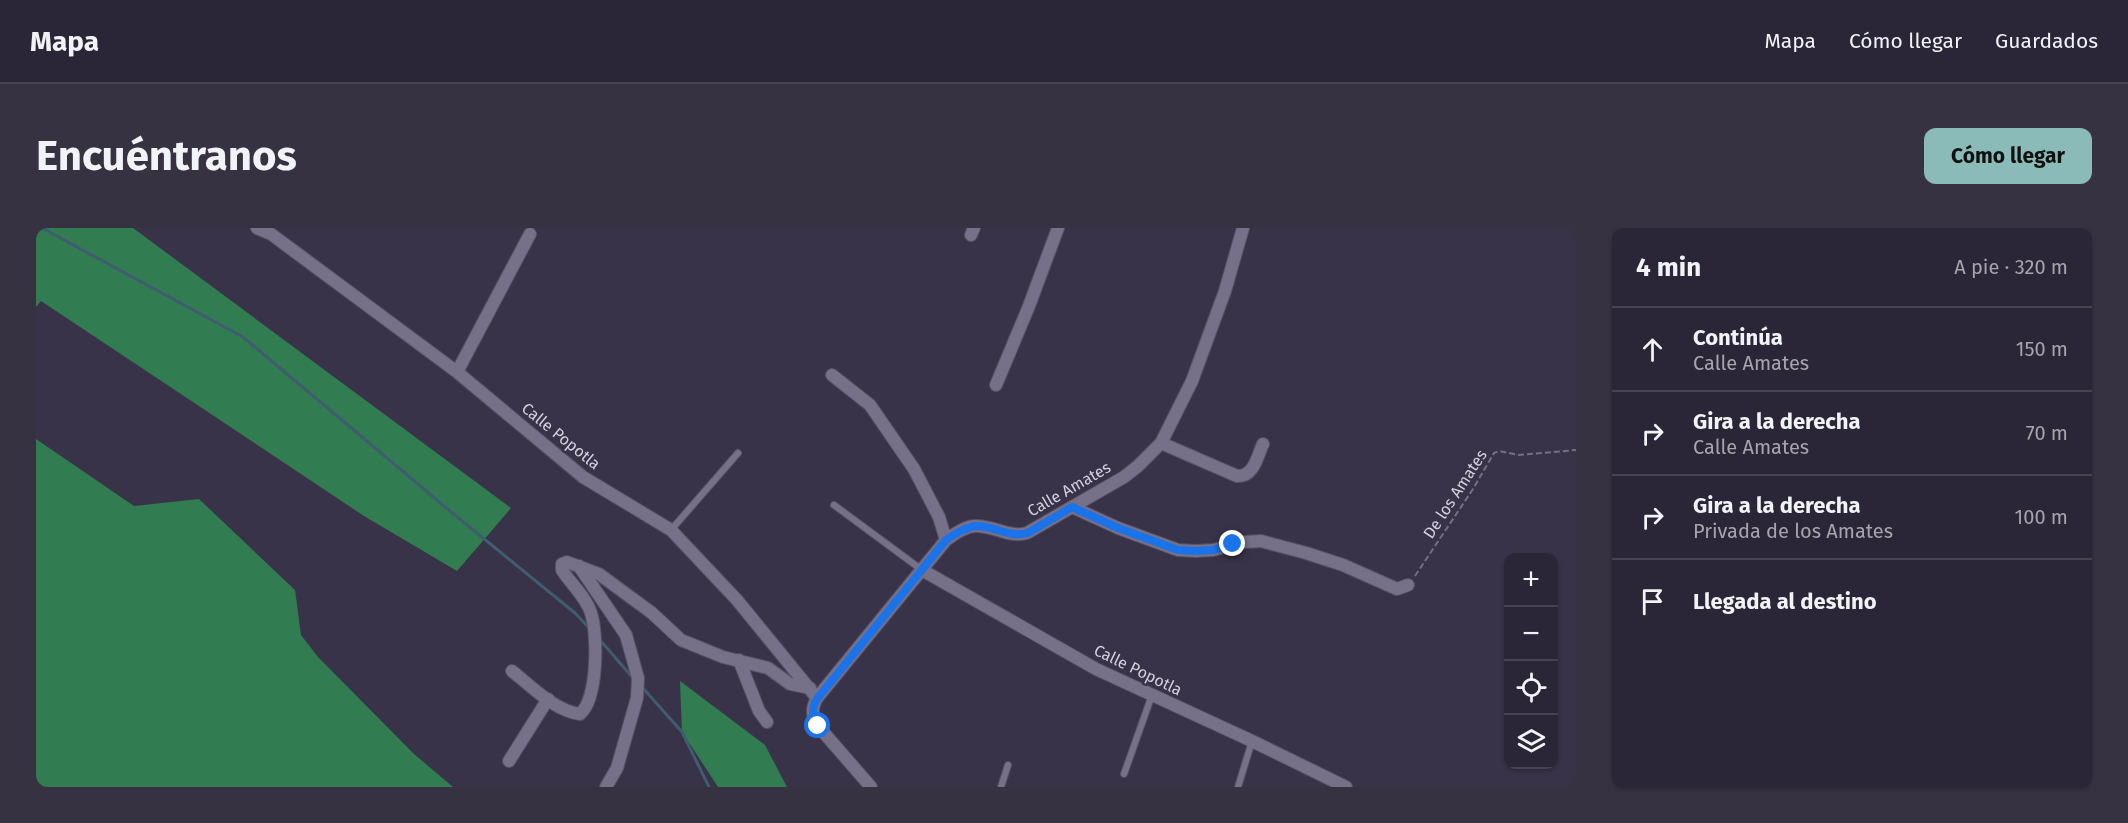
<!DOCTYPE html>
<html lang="es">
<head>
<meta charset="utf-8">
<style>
	body { margin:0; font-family:"Fira Sans",sans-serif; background:#373242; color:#f1f3f6 }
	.controls { position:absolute; right:18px; bottom:18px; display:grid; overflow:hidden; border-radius:12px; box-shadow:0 2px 4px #0004 }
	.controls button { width:54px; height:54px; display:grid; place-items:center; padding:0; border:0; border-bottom:2px solid #474352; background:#2b2637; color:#f1f3f6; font:30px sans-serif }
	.stop { position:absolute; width:18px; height:18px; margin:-14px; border:4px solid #1a73e8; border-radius:50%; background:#fff }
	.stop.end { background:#1a73e8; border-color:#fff; box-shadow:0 2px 6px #0008 }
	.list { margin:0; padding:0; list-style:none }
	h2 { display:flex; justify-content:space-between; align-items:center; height:78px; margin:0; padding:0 24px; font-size:26px }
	h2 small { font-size:20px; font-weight:400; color:#a6a5ad }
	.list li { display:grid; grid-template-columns:39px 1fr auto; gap:18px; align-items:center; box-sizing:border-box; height:84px; padding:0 24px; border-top:2px solid #474352 }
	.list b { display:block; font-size:22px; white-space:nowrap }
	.list p { margin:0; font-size:20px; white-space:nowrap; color:#a6a5ad }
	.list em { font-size:20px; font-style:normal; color:#a6a5ad }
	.icon { flex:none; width:33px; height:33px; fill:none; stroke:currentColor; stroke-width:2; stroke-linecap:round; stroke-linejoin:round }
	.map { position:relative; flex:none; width:1540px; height:559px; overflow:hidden; border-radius:12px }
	header { display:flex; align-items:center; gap:36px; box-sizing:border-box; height:84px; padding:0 30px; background:#2b2637; border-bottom:2px solid #474352 }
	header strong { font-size:28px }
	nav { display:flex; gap:33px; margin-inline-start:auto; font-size:21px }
	.intro { display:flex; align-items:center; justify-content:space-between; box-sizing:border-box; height:144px; padding:0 36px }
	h1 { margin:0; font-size:42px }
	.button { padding:15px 27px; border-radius:12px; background:#8bbbb9; color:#111; font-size:21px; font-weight:700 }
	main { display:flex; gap:36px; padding:0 36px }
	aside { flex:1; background:#2b2637; border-radius:12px; box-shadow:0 2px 4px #0004 }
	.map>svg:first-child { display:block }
	.forest { fill:#317c51 }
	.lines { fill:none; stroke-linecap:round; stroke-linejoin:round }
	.stream { stroke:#405c70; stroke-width:3 }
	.lane-casing { stroke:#575163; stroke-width:8 }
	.street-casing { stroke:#575163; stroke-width:14 }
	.path { stroke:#756f82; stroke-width:2; stroke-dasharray:6 3; stroke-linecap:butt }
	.lane { stroke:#777089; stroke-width:6 }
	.street { stroke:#777089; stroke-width:12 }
	.route { stroke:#1a73e8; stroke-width:8 }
	.labels { text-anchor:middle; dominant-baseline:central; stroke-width:5; stroke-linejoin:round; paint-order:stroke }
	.street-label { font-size:16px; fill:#d4d0de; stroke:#393349 }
</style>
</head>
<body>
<header>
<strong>Mapa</strong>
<nav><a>Mapa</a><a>Cómo llegar</a><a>Guardados</a></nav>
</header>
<div class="intro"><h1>Encuéntranos</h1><a class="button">Cómo llegar</a></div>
<main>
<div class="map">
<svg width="1540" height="559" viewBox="0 0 1540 559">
	<rect width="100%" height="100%" fill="#393349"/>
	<path class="forest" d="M 0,0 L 97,0 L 475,280 L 421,343 L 328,288 L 5,73 L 0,79 Z
		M 0,211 L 98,278 L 163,271 L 259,362 L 265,407 L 282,429 L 378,526 L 417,559 L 0,559 Z
		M 644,453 L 729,517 L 751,559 L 682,559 L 646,504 Z"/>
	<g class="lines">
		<path class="stream" d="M 6,0 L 207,109 L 414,283 L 539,385 L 554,401
			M 564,412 L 597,450
			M 606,459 L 646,504 L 673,559"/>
		<g class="lane-casing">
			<path id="lane" d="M 798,277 L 886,342
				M 635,302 L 702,225
				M 1088,546 L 1116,467
				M 965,559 L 972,537
				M 1202,559 L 1216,513"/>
		</g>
		<g class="street-casing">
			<path id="street" d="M 221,0 L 235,6 L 421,144 L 547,249 L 635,302 L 701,372 L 781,470
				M 935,7 L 938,0
				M 421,144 L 494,6
				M 796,147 L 834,177 L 878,241 L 903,289 L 910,312
				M 960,157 L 993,78 L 1022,0
				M 1125,215 L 1201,248 C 1218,249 1221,229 1227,216
				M 1036,279 L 1082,300 L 1142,322 L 1160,323 L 1177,322 L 1209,314 L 1225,313 L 1270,325 L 1307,337 L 1361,361 L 1372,357
				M 543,338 L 590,407 L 602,450 L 601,470 L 581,540 L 570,559
				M 886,342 L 1060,441 L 1216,513 L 1310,559
				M 703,432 L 723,483 L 731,494
				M 476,443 C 495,458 519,483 544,486 C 562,471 562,407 555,385 C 550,369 535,356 526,342 L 526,336 L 531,334 L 563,346 L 616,385 L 645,412 L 687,429 L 732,440 L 754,456 L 774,460
				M 473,533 L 512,471
				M 835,559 L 782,498 C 776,488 775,481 781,470 L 910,312 C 919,306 929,298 940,298 C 959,298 973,310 991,305 L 1088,249 L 1102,238 L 1125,215 L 1156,153 L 1189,63 L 1207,0"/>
		</g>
		<path class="path" d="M 1379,348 L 1437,261 L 1458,225 L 1463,223 L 1483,227 L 1540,222"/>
		<use href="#lane" class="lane"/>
		<use href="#street" class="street"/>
	</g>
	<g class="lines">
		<path class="route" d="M 782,498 C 776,488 775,481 781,471 L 910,312 C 919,306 929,299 940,298 C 959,298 973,310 992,305 L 1036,279 L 1082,300 L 1142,322 L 1160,323 L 1177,322 L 1197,316"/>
	</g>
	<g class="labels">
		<g class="street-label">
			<text transform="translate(525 208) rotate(39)">Calle Popotla</text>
			<text transform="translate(1033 261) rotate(-30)">Calle Amates</text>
			<text transform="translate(1419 266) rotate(-57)">De los Amates</text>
			<text transform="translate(1102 442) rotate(26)">Calle Popotla</text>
		</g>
	</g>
</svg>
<div class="controls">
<button>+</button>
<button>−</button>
<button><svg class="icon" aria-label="locate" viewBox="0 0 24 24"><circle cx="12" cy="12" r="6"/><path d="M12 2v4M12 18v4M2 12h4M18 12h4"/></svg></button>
<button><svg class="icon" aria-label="layers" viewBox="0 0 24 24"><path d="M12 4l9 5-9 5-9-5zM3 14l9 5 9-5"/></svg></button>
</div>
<div class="stop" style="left:782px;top:498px"></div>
<div class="stop end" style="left:1197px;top:316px"></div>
</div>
<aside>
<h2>4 min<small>A pie · 320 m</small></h2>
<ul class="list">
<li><svg class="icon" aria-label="ahead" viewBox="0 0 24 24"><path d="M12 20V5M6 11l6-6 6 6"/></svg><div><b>Continúa</b><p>Calle Amates</p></div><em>150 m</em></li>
<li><svg class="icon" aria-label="right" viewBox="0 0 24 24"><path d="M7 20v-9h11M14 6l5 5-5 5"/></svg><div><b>Gira a la derecha</b><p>Calle Amates</p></div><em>70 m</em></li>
<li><svg class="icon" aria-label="right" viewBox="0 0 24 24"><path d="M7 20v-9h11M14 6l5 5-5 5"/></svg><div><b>Gira a la derecha</b><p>Privada de los Amates</p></div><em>100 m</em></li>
<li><svg class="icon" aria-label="arrive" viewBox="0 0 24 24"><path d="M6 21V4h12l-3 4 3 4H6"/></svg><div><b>Llegada al destino</b></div></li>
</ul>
</aside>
</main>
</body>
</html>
